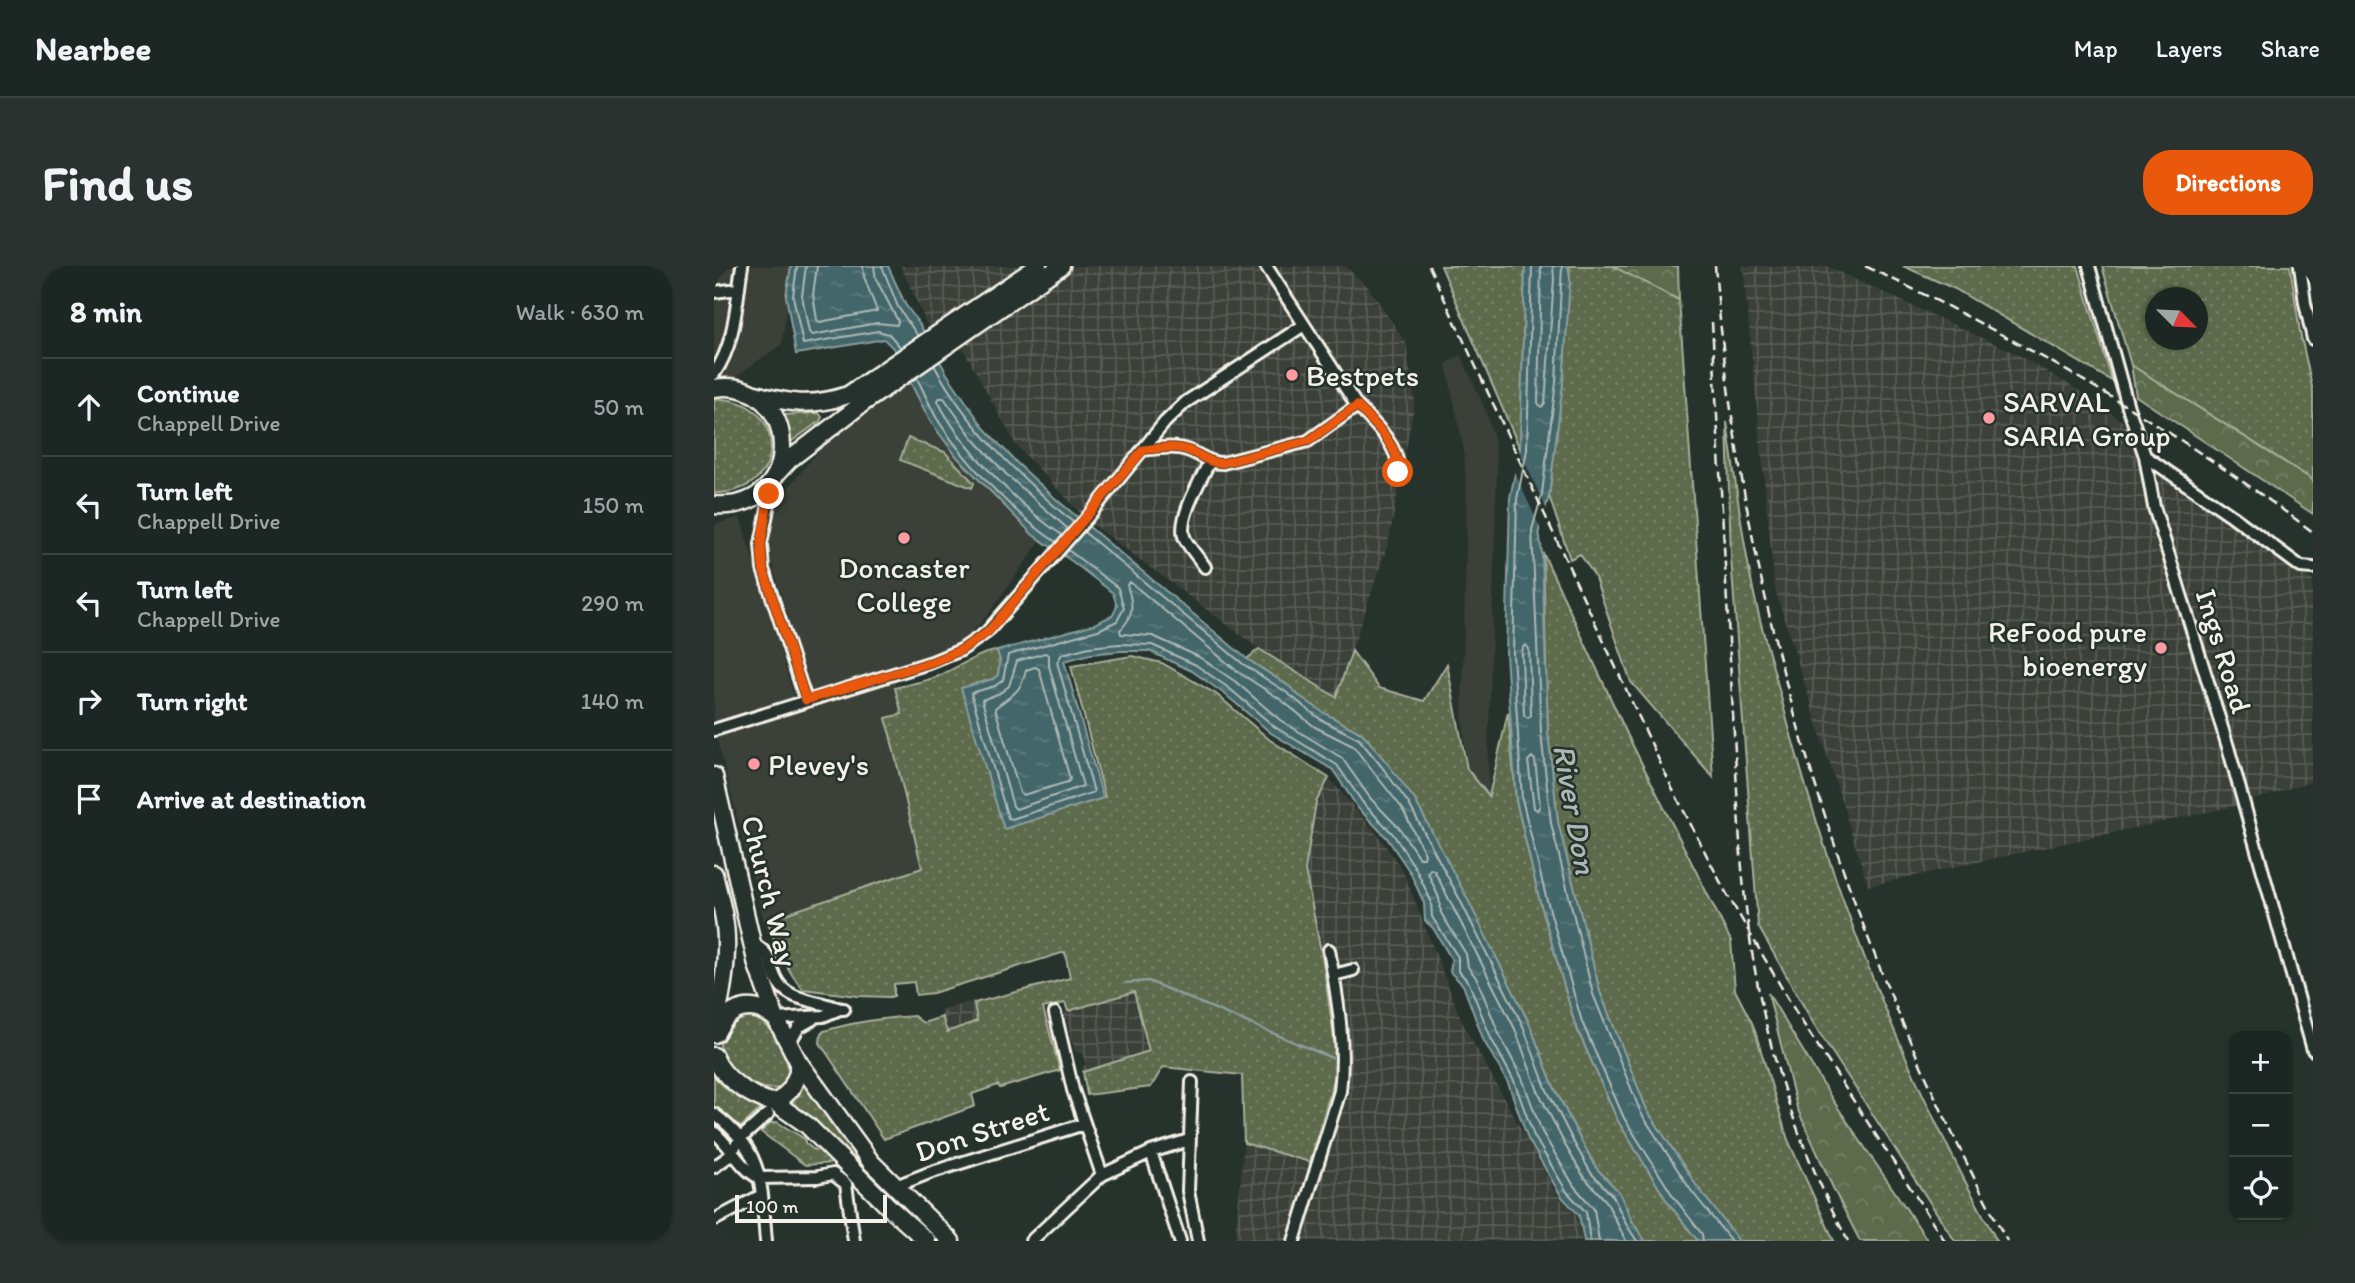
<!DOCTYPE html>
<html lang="en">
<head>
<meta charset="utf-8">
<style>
	body { margin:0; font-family:Itim,sans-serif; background:#29322f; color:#f1f3f6 }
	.controls { position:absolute; right:21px; bottom:21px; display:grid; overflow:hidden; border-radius:14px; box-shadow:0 2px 5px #0004 }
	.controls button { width:63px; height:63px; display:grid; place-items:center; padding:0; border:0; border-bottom:2px solid #3a4340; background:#1c2622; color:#f1f3f6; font:35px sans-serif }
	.compass { position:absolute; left:1431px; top:21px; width:63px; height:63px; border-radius:50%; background:#1c2622; box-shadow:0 2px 5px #0004; rotate:114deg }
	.scale { position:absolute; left:21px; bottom:18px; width:152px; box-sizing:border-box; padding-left:7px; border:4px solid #f4f1e8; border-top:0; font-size:19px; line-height:24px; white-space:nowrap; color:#f4f1e8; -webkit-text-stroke:5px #26332d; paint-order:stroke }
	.stop { position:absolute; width:21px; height:21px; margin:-16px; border:5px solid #ea580c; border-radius:50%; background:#fff }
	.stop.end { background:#ea580c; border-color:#fff; box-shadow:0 2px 7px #0008 }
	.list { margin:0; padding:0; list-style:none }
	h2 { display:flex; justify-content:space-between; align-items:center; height:91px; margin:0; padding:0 28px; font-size:30px }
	h2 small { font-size:23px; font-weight:400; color:#a0a5a5 }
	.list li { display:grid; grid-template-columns:46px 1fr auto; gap:21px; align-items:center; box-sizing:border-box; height:98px; padding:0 28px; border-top:2px solid #3a4340 }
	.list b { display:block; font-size:26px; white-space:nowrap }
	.list p { margin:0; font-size:23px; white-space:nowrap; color:#a0a5a5 }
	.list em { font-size:23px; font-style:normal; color:#a0a5a5 }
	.icon { flex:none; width:38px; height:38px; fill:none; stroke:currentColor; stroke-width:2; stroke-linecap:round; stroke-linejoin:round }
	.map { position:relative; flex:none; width:1599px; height:975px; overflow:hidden; border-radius:28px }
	header { display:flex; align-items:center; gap:42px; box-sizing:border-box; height:98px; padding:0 35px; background:#1c2622; border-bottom:2px solid #3a4340 }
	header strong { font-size:33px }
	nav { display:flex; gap:38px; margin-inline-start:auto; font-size:24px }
	.intro { display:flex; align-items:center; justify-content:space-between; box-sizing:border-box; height:168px; padding:0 42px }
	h1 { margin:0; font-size:49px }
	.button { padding:18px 32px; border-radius:28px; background:#ea580c; color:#fff; font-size:24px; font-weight:700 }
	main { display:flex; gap:42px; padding:0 42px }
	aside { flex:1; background:#1c2622; border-radius:28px; box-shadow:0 2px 5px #0004 }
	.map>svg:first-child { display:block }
	.built { fill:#3b4039 }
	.industrial { fill:url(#industrial-grid) }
	.grass { fill:url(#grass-dots); stroke:#a8ae9a; stroke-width:2; fill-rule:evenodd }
	.forest { fill:url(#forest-crowns); stroke:#a8ae9a; stroke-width:2 }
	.water { fill:url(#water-ripples); stroke:#8a9e9c; stroke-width:2 }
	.pier { fill:#26332d }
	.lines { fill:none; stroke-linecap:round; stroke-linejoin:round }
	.shore { stroke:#adb9b6; stroke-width:2 }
	.stream { stroke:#8a9e9c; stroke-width:2.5 }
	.minor-casing { stroke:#f4f1e8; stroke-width:16 }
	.highway-casing { stroke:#f4f1e8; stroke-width:21 }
	.minor { stroke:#26332d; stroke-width:10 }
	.highway { stroke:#26332d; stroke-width:16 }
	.rail { stroke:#f4f1e8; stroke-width:2.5; stroke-dasharray:10 5; stroke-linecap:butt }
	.route { stroke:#ea580c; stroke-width:9 }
	.poi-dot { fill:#ff9aa2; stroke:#26332d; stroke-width:2.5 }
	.labels { text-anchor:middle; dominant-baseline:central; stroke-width:5; stroke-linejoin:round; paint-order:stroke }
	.poi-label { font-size:30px; fill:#f4f1e8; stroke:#26332d; text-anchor:start }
	.street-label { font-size:30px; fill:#f4f1e8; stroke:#26332d }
	.water-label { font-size:32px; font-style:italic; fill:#adb9b6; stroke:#26332d }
</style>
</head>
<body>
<header>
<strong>Nearbee</strong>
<nav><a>Map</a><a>Layers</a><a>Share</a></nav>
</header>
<div class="intro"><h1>Find us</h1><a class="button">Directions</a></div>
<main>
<aside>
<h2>8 min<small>Walk · 630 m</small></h2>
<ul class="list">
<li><svg class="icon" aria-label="ahead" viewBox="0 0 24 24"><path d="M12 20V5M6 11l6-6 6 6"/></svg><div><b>Continue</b><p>Chappell Drive</p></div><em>50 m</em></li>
<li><svg class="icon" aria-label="left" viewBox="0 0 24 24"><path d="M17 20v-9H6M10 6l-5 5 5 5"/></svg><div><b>Turn left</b><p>Chappell Drive</p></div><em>150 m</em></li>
<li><svg class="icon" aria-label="left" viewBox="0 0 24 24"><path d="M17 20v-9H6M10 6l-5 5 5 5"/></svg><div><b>Turn left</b><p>Chappell Drive</p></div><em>290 m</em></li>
<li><svg class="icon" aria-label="right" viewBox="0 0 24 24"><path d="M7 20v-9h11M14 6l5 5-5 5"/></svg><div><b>Turn right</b></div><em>140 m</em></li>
<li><svg class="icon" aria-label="arrive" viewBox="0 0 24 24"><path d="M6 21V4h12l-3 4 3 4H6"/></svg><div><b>Arrive at destination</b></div></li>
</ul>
</aside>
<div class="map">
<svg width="1599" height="975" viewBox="0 0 1599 975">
	<defs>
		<pattern id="industrial-grid" width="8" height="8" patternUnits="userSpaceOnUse" patternTransform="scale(1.75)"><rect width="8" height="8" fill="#3b4039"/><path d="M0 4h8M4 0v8" fill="none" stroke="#585c56"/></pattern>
		<pattern id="grass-dots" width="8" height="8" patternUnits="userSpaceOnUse" patternTransform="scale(1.75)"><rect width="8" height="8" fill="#5d6a4c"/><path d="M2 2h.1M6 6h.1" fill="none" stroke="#758066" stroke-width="1.8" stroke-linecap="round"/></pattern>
		<pattern id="forest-crowns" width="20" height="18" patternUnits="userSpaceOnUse" patternTransform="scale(1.75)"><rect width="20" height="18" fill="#5d6a4c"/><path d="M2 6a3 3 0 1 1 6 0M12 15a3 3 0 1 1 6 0" fill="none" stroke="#758066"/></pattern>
		<pattern id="water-ripples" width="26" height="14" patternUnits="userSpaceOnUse" patternTransform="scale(1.75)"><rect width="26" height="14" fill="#43666a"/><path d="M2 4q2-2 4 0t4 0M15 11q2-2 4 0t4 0" fill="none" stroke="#5f7c7f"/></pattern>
	</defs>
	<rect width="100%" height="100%" fill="#26332d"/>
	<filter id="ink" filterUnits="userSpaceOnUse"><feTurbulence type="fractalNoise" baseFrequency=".0143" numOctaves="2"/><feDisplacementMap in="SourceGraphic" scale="14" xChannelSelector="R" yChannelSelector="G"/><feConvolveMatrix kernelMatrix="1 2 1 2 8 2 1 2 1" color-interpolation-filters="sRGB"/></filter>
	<g filter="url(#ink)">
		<path class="built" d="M 0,0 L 77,0 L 68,78 L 0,126 Z
			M 747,89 L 772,146 L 779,168 L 783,201 L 774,494 L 776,530 L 753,503 L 748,443 L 753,239 L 750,184 L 732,98 Z
			M 196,113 L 216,155 L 266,216 L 327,274 L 272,351 L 245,379 L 177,403 L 188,448 L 172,452 L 208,602 L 50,656 L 1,466 L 70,435 L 0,458 L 0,259 L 26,251 L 80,430 L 97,426 L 56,292 L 57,251 L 76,219 L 109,180 L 128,167 L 148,145 Z"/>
		<path class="industrial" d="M 187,0 L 321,0 L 218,70 Z
			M 347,0 L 631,0 L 655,22 L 692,77 L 701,136 L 674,278 L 622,431 L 545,383 L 372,253 L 302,179 L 242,70 Z
			M 1029,0 L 1112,0 L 1301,87 L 1361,122 L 1414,159 L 1415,172 L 1497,227 L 1505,245 L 1599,315 L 1599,515 L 1521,540 L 1154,620 L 1061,323 Z
			M 615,512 L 667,573 L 689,605 L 749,758 L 844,930 L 863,950 L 868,975 L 521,975 L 530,877 L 596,896 L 620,765 L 591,604 L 602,536 Z
			M 421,726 L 435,785 L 369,806 L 368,802 L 372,798 L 369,788 L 361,786 L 350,746 Z
			M 260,735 L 263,755 L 233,766 L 226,744 Z"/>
		<path class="grass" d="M 727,0 L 811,0 L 806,183 Z
			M 855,0 L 900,0 L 965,34 L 999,511 L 917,416 L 880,309 L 866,288 L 856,293 L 835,230 L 849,116 L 856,12 Z
			M 1189,0 L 1364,0 L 1398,115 L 1241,23 Z
			M 1388,0 L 1576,0 L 1586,66 L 1599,125 L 1599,214 L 1417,99 ZM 1442,32 L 1484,32 L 1484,74 L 1442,74 Z
			M 0,133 C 74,130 77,228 0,227 Z
			M 105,147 L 108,151 L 106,155 L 75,177 L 68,149 Z
			M 1013,156 C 1021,210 1027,265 1038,318 C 1044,351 1054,383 1063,416 C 1112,611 1186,799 1283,975 L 1241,975 L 1101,760 L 1044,660 L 1017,291 Z
			M 194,172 L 231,186 L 260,217 L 258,222 L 186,194 Z
			M 829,287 L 914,470 L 1017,675 L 1021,724 L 1039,759 L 1074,874 L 1120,975 L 1025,975 L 982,919 L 933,844 L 886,726 L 844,556 L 834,467 Z
			M 545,383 L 622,431 L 638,385 L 665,422 L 710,435 L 733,398 L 753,503 L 775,530 L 794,446 L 802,534 L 825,632 L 861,758 L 904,855 L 953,935 L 984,975 L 931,975 L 918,955 L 905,926 L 883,903 L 865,871 L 839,819 L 815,757 L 701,534 L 649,468 L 610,447 L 584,429 L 576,421 L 533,393 Z
			M 283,385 L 286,394 L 284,409 L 279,413 L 248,422 L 290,563 L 391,531 L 357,400 L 418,390 L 448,397 L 502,428 L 556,474 L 615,512 L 602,536 L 591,604 L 609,696 L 624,800 L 596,896 L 530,877 L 528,809 L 449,801 L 437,821 L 373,829 L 369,806 L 435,785 L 420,726 L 354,745 L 351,737 L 329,742 L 346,804 L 286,822 L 284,819 L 258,828 L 261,840 L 170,873 L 106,777 L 107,768 L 110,765 C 139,756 170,752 200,750 L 209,757 L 228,751 L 233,766 L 263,755 L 260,737 L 356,712 L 351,686 L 219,727 L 202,729 L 200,716 L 180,718 L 180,730 L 176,731 L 144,730 L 89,723 C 72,705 62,678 53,654 L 208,602 L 172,452 L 188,448 L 181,422 C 194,418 208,416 220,412 C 238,405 265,386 283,385 Z
			M 38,751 C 56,758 61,770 69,787 C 99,850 2,819 6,775 C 7,766 16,759 21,753 Z
			M 0,806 L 16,822 L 47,842 L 26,862 L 0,841 Z
			M 90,815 L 115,854 L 160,908 L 157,912 L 73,837 L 83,828 Z
			M 63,856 L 91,873 L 91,877 L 100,884 L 105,883 L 122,897 L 91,899 L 47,866 L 56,857 Z"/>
		<path class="forest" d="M 900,0 L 964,0 L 965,34 L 900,1 Z
			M 1417,99 L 1599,214 L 1599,248 L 1422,130 Z
			M 1054,727 L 1118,833 L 1214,975 L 1146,975 L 1120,924 L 1083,842 Z"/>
		<path class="water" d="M 77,0 L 174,0 L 191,38 L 206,59 L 233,108 L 270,162 L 304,198 L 343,234 L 533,393 L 576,421 L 584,429 L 610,447 L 649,468 L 673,497 L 701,534 L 751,628 L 815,757 L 839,819 L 865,871 L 883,903 L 905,926 L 918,955 L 931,975 L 870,975 L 865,949 L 847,930 L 814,873 L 794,817 L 770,775 L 749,719 L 736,706 L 738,694 L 719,662 L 711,655 L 710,637 L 696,606 L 673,572 L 644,542 L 619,504 L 557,467 L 512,429 L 478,405 L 435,385 L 406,385 L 376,388 L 350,395 L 389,532 L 290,563 L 247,422 L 279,413 L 284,409 L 286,394 L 283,385 L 381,358 L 399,349 L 403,340 L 399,327 L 359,296 L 319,269 L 243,191 L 216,155 L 179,82 L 170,73 L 82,88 L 72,30 Z
			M 811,0 L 854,0 L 856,12 L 849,116 L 835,230 L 825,264 L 828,287 L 834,467 L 844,556 L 886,726 L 933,844 L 982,919 L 1025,975 L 984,975 L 953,935 L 904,855 L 861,758 L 825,632 L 802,534 L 792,388 L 796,232 L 806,183 Z"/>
		<path class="pier" d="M 803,180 L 834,246 L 829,268 L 799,203 Z"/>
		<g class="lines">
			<path class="shore" d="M 83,0 L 79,30 L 89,78 L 164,65 L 175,68 L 187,82
				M 92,0 L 88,30 L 95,66 L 98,69 L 163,57 L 183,59 L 184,55 L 162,13 L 160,0
				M 103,0 L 99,29 L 103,54 L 106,56 L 163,45 L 150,11 L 149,0
				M 168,0 L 184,41 L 204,70
				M 818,0 L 813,184 L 803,233 L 799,388 L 808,533 L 832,631 L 868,756 L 910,852 L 959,930 L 988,968 L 989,975
				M 827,0 L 824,137 L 827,141 L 831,138 L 840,13 L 839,0
				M 848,0 L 842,116 L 828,228 L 818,264 L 827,467 L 837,557 L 879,728 L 927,847 L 976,923 L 1017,975
				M 220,99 C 254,162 306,211 360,257
				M 203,112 C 209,124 215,138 222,151 C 248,193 301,249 342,276
				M 370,266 L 529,398 L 572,426 L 606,453 L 645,473 L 668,501 L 695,538 L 745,632 L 809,760 L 832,822 L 859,875 L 877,907 L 899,930 L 912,958 L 923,975
				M 348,269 C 307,242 246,180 224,135 L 225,132 L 230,132 L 258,171 L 292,208 L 354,263
				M 354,284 L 404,322 L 410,342 L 403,355 L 384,364 L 294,389 L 289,414 L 281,420 L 257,427 L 294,552 L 298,553 L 380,526 L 343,396 L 348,388 L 375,381 L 405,378 L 438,379 L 482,399 L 516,423 L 561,461 L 623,499 L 649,537 L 679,568 L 702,603 L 717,635 L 718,651 L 744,691 L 744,704 L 755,717 L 777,772 L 800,815 L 820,870 L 853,926 L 872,946 L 876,975
				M 416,316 L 524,406 L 566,433 L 601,461 L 639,480 L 688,542 L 711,588 L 710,592 L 705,592 L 686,563 L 656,532 L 628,492 L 566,454 L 522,416 L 485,391 L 439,370 L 407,368 L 406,364 C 421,350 419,337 413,319 Z
				M 812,379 L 815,383 L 817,449 L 814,452 L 810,449 L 808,388 L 809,381 Z
				M 331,387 L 335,389 L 335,400 L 369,520 L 302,543 L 299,540 L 268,434 L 286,427 L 295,420 L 303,395 Z
				M 321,401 L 325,403 L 356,513 L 354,516 L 309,529 L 306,527 L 281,442 C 298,428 306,429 312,404 Z
				M 818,491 L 821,494 L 826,540 L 823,544 L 820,542 L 814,495 Z
				M 885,975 L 880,943 L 860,920 L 828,866 L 808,812 L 785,768 L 763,713 L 754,701 L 752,688 L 727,647 L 725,632 L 714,607 L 716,603 L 720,604 L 801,763 L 824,825 L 851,879 L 870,911 L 892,935 L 912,975"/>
			<path class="stream" d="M 412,717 L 434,715 L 618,792"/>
			<g class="minor-casing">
				<path id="minor" d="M 552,0 L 643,140 C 659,156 687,181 684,206
					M 1375,0 L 1414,141 L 1431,190 L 1440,241 L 1514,481 L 1599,784
					M 1586,0 L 1591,37 L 1599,73
					M 0,26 L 24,23
					M 0,108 C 22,77 22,36 28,0
					M 429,184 C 445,182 461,179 476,185 C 488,190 497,198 509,197 L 594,175 L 643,140
					M 1431,190 L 1518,250 L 1587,301 L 1599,302
					M 59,217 L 47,278 L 49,303 L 92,434
					M 491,301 C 485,292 476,283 471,273 C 462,255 487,213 496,195
					M 0,464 L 218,396 L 247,384 L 273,366 L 372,253 L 451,156 L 472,136 L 590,59
					M 37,676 C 60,691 51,689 61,711 C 71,733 93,733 113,739 C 119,740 124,743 130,743
					M 620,709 L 639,704
					M 341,747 L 359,824 L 388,909
					M 62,753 L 109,750 L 126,743
					M 75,777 L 85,761 L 99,753
					M 478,816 L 474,925 L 484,975
					M 0,848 C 50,885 47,917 52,975
					M 0,866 C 17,880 26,902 45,912
					M 437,886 L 466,975
					M 0,901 L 14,891 L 27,872 L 54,848
					M 45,912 L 103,911 L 119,908 L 132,918
					M 132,918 L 140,975
					M 182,920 L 215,907 L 370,858
					M 0,954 L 48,929
					M 317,975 L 388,909 L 437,886 L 475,874
					M 580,975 L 626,825 C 632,778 623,730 615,684"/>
			</g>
			<g class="highway-casing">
				<path id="highway" d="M 0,122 C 85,108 96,246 0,239
					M 37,127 C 74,137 96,142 134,129 L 324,0
					M 63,207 L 75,194 L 149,137 L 347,0
					M 0,510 L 43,699 L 62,753 L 84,795 L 84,807 L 77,823 L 66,834 L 56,836 C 33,828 9,813 0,790
					M 0,608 C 5,630 12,652 12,674 C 13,706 5,738 0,768
					M 2,767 C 15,740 39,734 62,753
					M 84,795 L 157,896 L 237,975
					M 60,836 L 93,859 L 177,943 L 213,975"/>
			</g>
			<use href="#minor" class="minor"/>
			<use href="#highway" class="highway"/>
			<path class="rail" d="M 715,0 L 958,522 L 1010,623 L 1083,748 L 1231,975
				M 1001,0 C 1029,345 1130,671 1293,975
				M 1151,0 C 1309,74 1459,162 1599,266
				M 998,56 L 1025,561 C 1034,713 1062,839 1134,975"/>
		</g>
	</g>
	<g class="lines" filter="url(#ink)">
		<path class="route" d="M 55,228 L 47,278 L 49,303 L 92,434 L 218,396 L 247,384 L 274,366 L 429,184 C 445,182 461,179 476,185 C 488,190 497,198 509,197 L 594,175 L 643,140 C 659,156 687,181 684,206"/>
	</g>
	<g class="poi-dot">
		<circle cx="578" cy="109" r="7"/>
		<circle cx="1275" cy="152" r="7"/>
		<circle cx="190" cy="272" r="7"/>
		<circle cx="1447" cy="382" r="7"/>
		<circle cx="40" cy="498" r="7"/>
	</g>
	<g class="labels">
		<g class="poi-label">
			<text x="592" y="109">Bestpets</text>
			<text x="1289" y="135">SARVAL<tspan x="1289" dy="34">SARIA Group</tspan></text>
			<text x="190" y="301" text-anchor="middle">Doncaster<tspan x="190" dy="34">College</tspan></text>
			<text x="1433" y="365" text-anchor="end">ReFood pure<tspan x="1433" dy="34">bioenergy</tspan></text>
			<text x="54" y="498">Plevey's</text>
		</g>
		<g class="street-label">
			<text transform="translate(1510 385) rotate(73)">Ings Road</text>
			<text transform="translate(56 625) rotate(76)">Church Way</text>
			<text transform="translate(268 865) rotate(-18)">Don Street</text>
		</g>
		<g class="water-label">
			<text transform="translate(861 543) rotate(80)">River Don</text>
		</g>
	</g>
</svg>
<div class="controls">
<button>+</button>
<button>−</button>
<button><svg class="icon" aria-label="locate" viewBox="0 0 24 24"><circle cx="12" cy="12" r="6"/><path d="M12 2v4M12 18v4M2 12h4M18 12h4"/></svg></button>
</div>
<svg class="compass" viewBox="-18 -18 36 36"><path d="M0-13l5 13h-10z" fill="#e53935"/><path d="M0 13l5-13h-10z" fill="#a0a5a5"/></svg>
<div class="scale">100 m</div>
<div class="stop" style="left:684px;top:206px"></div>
<div class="stop end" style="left:55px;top:228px"></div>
</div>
</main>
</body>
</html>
